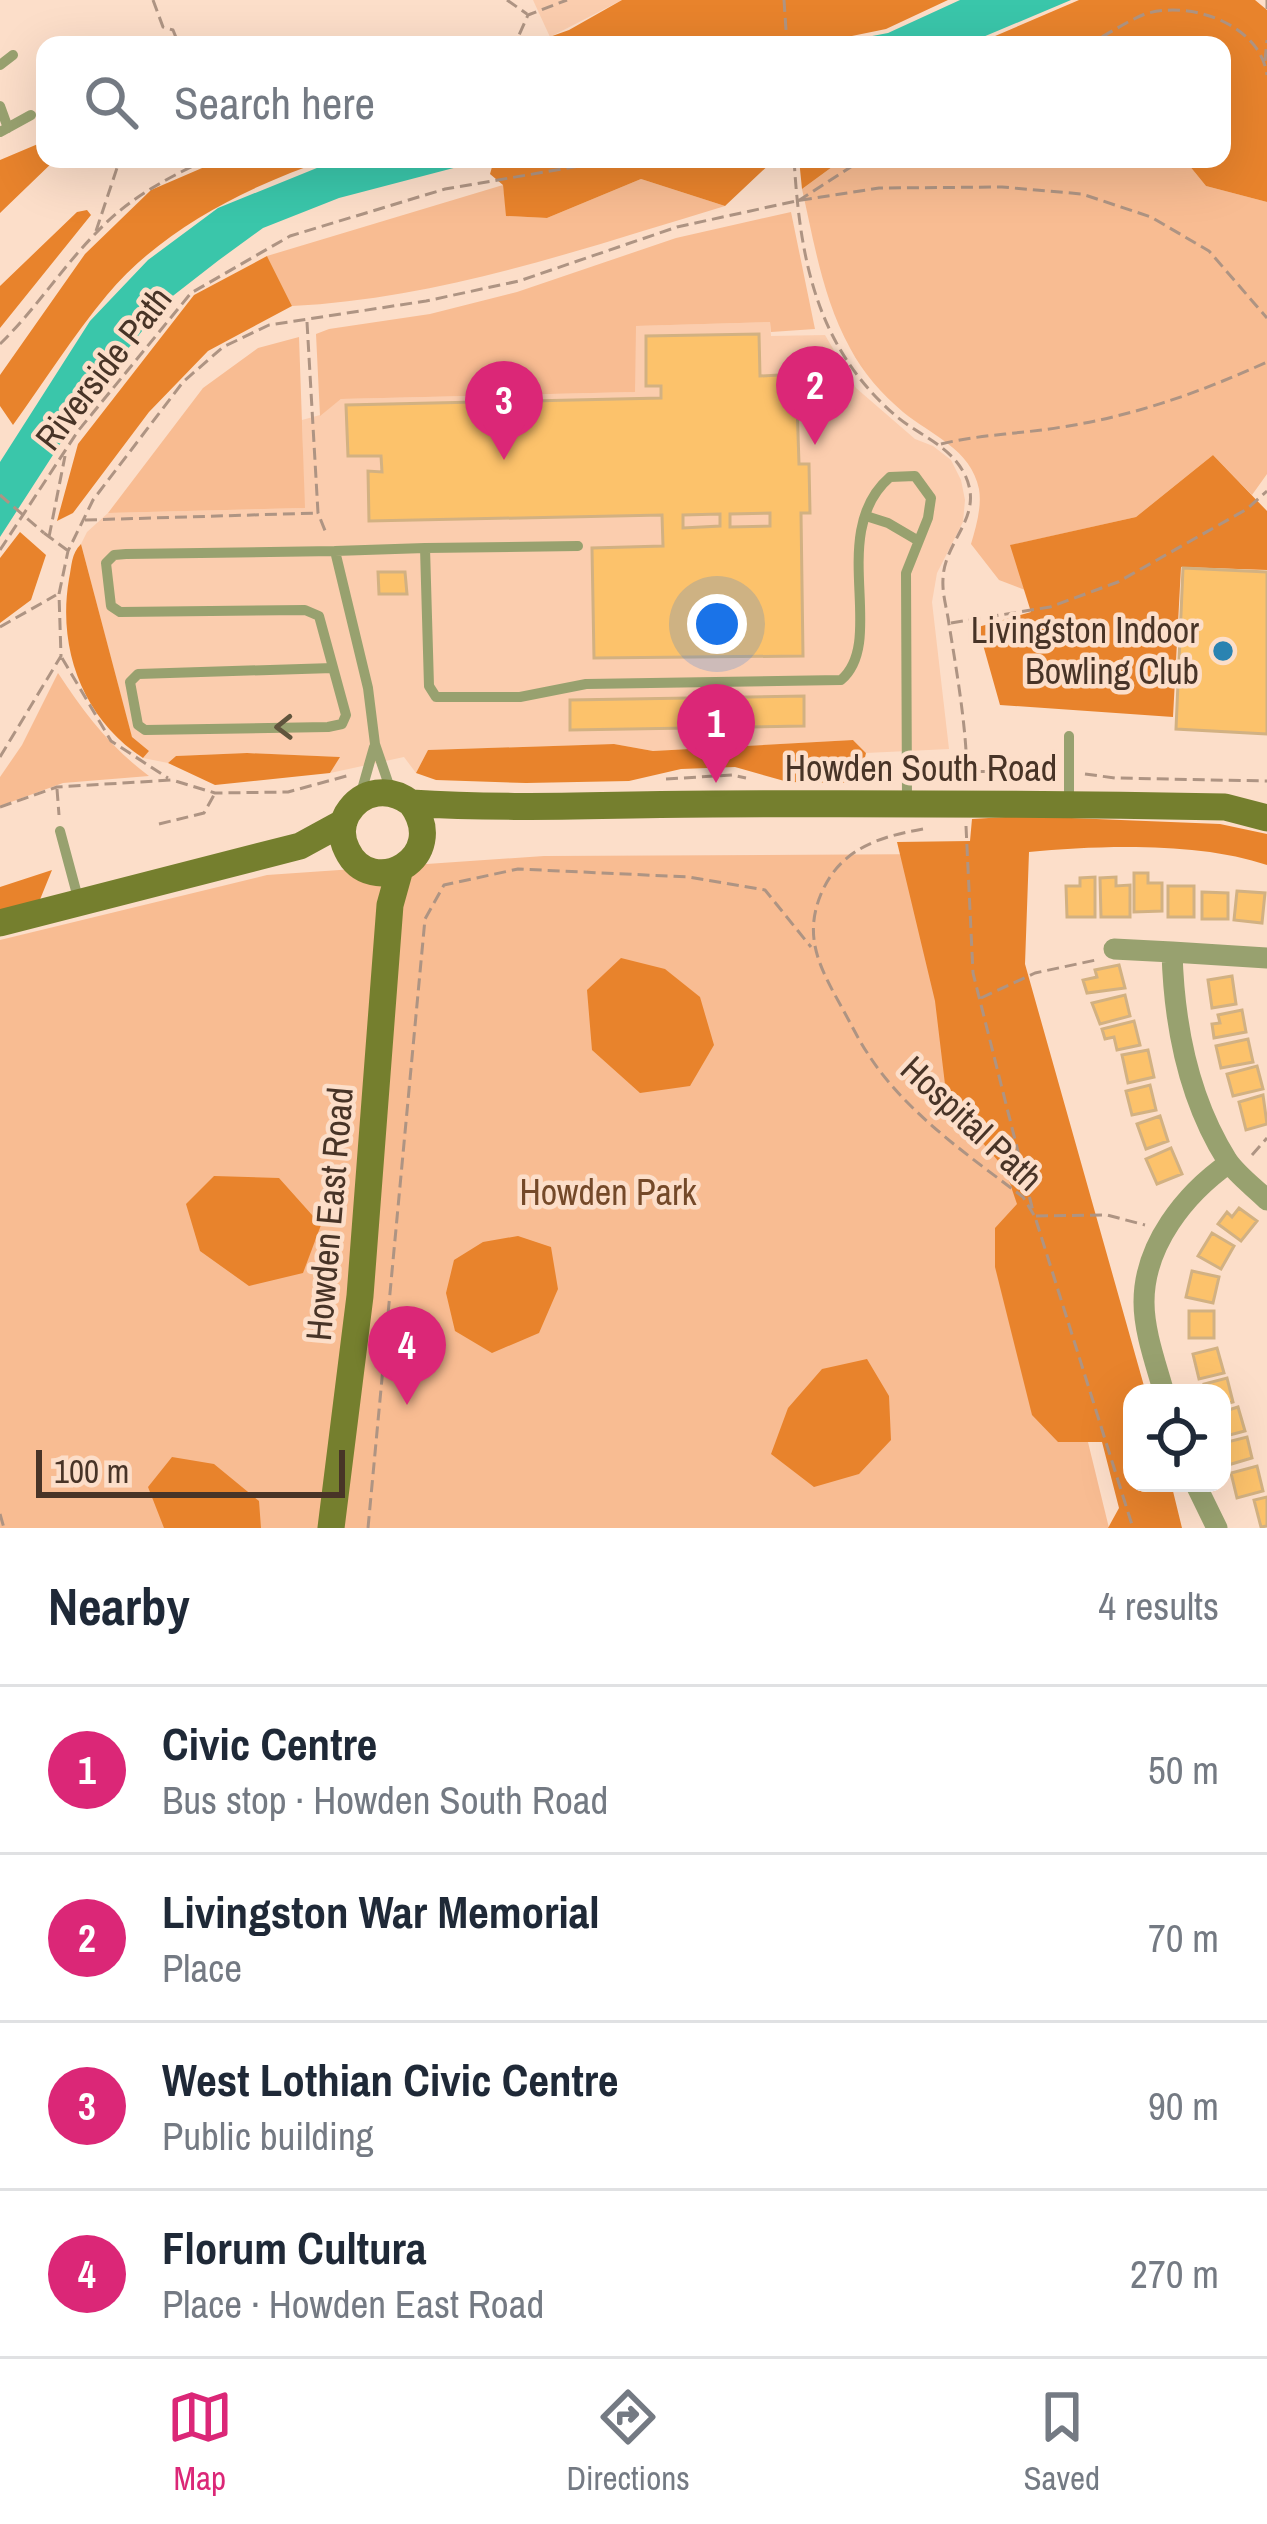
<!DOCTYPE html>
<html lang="en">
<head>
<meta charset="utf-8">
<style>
	body { margin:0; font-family:"Archivo Narrow",sans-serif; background:#f2f2f3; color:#1f2937 }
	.controls { position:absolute; right:36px; bottom:36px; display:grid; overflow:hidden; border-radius:24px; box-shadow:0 12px 48px #0002 }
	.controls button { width:108px; height:108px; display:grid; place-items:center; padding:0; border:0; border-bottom:3px solid #e0e1e3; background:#fff; color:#1f2937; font:60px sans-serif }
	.scale { position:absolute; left:36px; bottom:30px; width:309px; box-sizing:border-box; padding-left:12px; border:6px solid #483427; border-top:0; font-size:33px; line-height:42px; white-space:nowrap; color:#483427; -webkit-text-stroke:9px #fcdec9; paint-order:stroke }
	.you { position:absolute; left:717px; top:624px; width:42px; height:42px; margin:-30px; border:9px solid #fff; border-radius:50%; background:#1a73e8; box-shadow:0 0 0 18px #1a73e833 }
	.badge { display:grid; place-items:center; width:78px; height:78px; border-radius:50%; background:#db2777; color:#fff; font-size:39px; font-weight:700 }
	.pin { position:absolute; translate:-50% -99px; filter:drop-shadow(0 3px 6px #0008) }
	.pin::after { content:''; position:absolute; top:63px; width:42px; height:36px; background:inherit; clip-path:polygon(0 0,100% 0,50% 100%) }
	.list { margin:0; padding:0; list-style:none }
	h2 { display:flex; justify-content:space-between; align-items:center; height:156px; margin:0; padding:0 48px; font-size:51px }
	h2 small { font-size:39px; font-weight:400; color:#747a83 }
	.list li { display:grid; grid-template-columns:78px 1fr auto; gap:36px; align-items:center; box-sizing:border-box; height:168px; padding:0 48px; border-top:3px solid #e0e1e3 }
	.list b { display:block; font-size:45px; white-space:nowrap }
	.list p { margin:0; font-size:39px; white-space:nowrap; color:#747a83 }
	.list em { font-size:39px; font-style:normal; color:#747a83 }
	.icon { flex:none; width:66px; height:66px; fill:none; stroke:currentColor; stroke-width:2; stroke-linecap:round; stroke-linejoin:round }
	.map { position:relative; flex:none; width:1267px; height:1528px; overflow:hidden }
	.search { position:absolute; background:#fff; box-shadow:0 12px 48px #0002; left:36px; right:36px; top:36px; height:132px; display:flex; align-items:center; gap:30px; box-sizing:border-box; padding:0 42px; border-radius:24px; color:#747a83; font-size:45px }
	.sheet { height:828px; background:#fff }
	nav { display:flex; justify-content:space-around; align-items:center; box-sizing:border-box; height:168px; border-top:3px solid #e0e1e3; background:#fff; font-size:33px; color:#747a83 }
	nav a { display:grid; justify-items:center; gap:6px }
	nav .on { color:#db2777 }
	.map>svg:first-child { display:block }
	.built { fill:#fbcdae }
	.green { fill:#f8bc92 }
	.forest { fill:#e8832c }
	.water { fill:#3ac6aa }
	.building { fill:#fcc26b; stroke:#d2b182; stroke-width:3; fill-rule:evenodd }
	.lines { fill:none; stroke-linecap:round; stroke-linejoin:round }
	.path { stroke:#ae9483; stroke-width:3; stroke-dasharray:12 6; stroke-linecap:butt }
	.lane { stroke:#98a16f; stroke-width:10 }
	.street { stroke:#98a16f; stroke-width:21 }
	.secondary { stroke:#757f2e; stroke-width:27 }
	.path-bridge { stroke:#ae9483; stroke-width:3; stroke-dasharray:12 6; stroke-linecap:butt }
	.oneway { stroke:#60553d }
	.poi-dot { fill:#2a83b1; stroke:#fcdec9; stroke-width:4.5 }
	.labels { text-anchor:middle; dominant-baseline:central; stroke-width:9; stroke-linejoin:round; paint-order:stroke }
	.street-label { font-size:36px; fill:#483427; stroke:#fcdec9 }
	.poi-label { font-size:36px; fill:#483427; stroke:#fcdec9; text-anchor:end }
	.park-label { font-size:36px; fill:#744929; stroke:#fcdec9 }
</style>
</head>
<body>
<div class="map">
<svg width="1267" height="1528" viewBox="0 0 1267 1528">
	<rect width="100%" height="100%" fill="#fcdec9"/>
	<path class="built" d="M 533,0 L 622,0 L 550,37 Z
		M 770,322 L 771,336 L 825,335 L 856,388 L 915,439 L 933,446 L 951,460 L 961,480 L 965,500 L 963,522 L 937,573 L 932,602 L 949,749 L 866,753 L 853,740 L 653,751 L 614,744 L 428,750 L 416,773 L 404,757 L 330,773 L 339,757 L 247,753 L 176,756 L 168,763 L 143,758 L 149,751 L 132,738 L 81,544 L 87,532 L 108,513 L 304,508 L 302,420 L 320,415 L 341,399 L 634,392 L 635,326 Z"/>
	<path class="green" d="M 843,159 L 1184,159 L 1206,186 L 1267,202 L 1267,474 L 1252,495 L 1213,455 L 1136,517 L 1011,545 L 1025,590 L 999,580 L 971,544 C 976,527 982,507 979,489 C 971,449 931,435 903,412 C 882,394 863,373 850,348 C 823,299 814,242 802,189 Z
		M 641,179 L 725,206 C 582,249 442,298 292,306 L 267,256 L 503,185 L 507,216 L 547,218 Z
		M 791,212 L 815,329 L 771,332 L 770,322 L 636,326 L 635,392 L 341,399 L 320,416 L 316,334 L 329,329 L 430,314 L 517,292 L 676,238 Z
		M 299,337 L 305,508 L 108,513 L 203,388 L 258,348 Z
		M 58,673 C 85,714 110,747 149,776 L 63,783 L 0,806 L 0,777 L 22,745 Z
		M 944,854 L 1109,1528 L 0,1528 L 0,940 L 267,875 L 544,856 Z"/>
	<path class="forest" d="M 622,0 L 948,0 L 886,29 L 808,45 L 527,45 L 569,30 Z
		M 1079,0 L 1255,0 L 1267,10 L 1267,202 L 1206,186 L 1184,159 L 1222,159 L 1222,45 L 1078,45 L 1066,36 L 1047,45 L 974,45 Z
		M 45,141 L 45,159 L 56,159 L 0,213 L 0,160 Z
		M 223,159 L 328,159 C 247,187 163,228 107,295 C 73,336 44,382 13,425 L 0,406 L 0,375 L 85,254 L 151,190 Z
		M 501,159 L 775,159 L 725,206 L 641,179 L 547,218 L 506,216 L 503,185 L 490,174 L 494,160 Z
		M 799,159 L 843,159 L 802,189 Z
		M 87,210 L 91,215 L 0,328 L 0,286 L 77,212 Z
		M 267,256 L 292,306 L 208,351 L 149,412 L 73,513 L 57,521 L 78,444 L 194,295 Z
		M 1213,455 L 1267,511 L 1267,570 L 1181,567 L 1173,717 L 1000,705 L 978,627 L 1031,612 L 1010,545 L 1136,517 Z
		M 20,532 L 46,555 L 31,600 L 0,623 L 0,558 Z
		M 81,544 L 132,737 L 149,751 L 143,758 C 83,719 57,649 69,579 C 72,565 71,554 81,544 Z
		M 853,740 L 866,753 L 859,783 L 788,782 L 735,767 L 681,769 L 629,781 L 526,783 L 436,780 L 416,773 L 428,750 L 614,744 L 653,751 Z
		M 247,753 L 340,757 L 330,773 L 215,785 L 168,763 L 176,756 Z
		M 1022,816 L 1220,824 L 1267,834 L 1267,865 C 1201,842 1099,845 1029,852 L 1025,964 L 1146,1393 L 1132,1393 L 1132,1483 L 1171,1483 L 1182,1528 L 1108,1528 L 1119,1508 L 1102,1442 L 1058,1442 L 1032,1415 L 995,1267 L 995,1228 L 1017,1204 L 1005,1169 L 947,1101 L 935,1001 L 897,842 L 970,841 L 972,819 Z
		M 52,870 L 39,902 L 0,912 L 0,887 Z
		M 621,958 L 665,969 L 700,997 L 714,1045 L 690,1086 L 640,1093 L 592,1050 L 587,990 Z
		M 214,1176 L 279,1178 L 321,1225 L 303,1273 L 249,1286 L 200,1251 L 186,1204 Z
		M 518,1236 L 551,1247 L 558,1289 L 539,1333 L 492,1353 L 455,1331 L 446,1293 L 454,1260 L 483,1242 Z
		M 867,1359 L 889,1396 L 891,1440 L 859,1474 L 814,1487 L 771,1454 L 788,1408 L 822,1369 Z
		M 172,1457 L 214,1464 L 259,1501 L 261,1528 L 164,1528 L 148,1487 Z"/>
	<path class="water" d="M 960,0 L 1071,0 L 964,45 L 825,45 L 888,33 Z
		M 339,159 L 488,159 L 339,198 L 263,228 L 219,260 L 165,302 L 93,393 L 0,537 L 0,462 L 90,321 L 148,260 L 218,208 Z"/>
	<path class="building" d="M 759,334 L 760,376 L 796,374 L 799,464 L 809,464 L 810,513 L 801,513 L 803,656 L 594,658 L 592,548 L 663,546 L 662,515 L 369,521 L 368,471 L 382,472 L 381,456 L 348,456 L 346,405 L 661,398 L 661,386 L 646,386 L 646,336 ZM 770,513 L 770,526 L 730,527 L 730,514 ZM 720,514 L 720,526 L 683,528 L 683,515 Z
		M 1183,568 L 1267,572 L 1267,734 L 1176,729 Z
		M 378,572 L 405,572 L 407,594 L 379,594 Z
		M 804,696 L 804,726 L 570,730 L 570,700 Z
		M 1134,873 L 1148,873 L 1148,883 L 1162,883 L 1162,911 L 1134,912 Z
		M 1095,877 L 1095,917 L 1067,917 L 1066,886 L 1080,886 L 1080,878 Z
		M 1116,877 L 1116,886 L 1130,885 L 1130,917 L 1101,917 L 1100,878 Z
		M 1168,886 L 1194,886 L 1194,917 L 1168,917 Z
		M 1237,891 L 1265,893 L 1262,923 L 1234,920 Z
		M 1202,892 L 1228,893 L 1228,919 L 1202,919 Z
		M 1119,965 L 1125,988 L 1087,993 L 1083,980 L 1097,977 L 1095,970 Z
		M 1232,976 L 1236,1004 L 1212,1008 L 1208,980 Z
		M 1125,995 L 1130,1016 L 1100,1024 L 1092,1003 Z
		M 1242,1010 L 1246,1032 L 1214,1038 L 1212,1024 L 1220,1023 L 1218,1015 Z
		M 1134,1021 L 1140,1045 L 1117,1050 L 1114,1037 L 1105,1039 L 1102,1029 Z
		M 1248,1039 L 1253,1062 L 1221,1068 L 1216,1046 Z
		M 1148,1050 L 1154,1077 L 1128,1083 L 1122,1055 Z
		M 1257,1066 L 1263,1089 L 1233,1096 L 1227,1074 Z
		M 1150,1085 L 1156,1110 L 1132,1115 L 1126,1091 Z
		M 1263,1095 L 1267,1124 L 1246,1130 L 1239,1102 Z
		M 1160,1116 L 1168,1141 L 1146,1149 L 1137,1124 Z
		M 1171,1148 L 1182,1174 L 1157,1184 L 1146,1159 Z
		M 1239,1208 L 1257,1221 L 1241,1241 L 1218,1224 L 1227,1212 L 1232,1217 Z
		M 1212,1233 L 1234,1246 L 1221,1269 L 1198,1256 Z
		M 1192,1271 L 1219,1277 L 1213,1303 L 1186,1297 Z
		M 1189,1311 L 1214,1311 L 1214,1338 L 1189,1338 Z
		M 1217,1348 L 1224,1373 L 1199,1379 L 1193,1354 Z
		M 1227,1378 L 1233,1402 L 1222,1405 L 1222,1393 L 1206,1393 L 1204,1384 Z
		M 1238,1407 L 1245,1431 L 1222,1437 L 1222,1412 Z
		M 1247,1437 L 1252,1458 L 1228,1465 L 1223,1443 Z
		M 1257,1466 L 1263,1491 L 1237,1498 L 1231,1473 Z
		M 1267,1497 L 1267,1526 L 1261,1527 L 1254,1500 Z"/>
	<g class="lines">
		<path class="path" d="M 153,0 L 163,27 L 173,30 L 179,45
			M 507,0 L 527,14
			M 784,0 L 787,45
			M 1267,0 L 1267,9
			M 505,45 L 519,35 L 528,15 L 567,0
			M 1086,45 C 1106,36 1125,22 1145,14 C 1190,0 1260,24 1267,75
			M 1265,61 L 1267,40
			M 794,159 C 800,259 816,347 896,416 C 920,436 950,445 965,475 C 985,517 944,540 943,579 C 942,594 947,609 949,624 C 957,674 967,729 967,780
			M 798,201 L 863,159
			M 96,231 L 120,159
			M 307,322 L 318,513 L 326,533
			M 0,344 C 36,309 63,266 98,231 C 129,198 166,179 207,159
			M 941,444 C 982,434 1021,434 1062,427 C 1134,416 1201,392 1267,362
			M 85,520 L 318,513
			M 44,533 L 67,550
			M 49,537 L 65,456
			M 0,550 L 78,431 L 191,293 L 290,236 L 445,189 L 621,159
			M 951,623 L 1050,607 L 1118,582 L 1247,509 L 1267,491
			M 0,627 L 56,595
			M 62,658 L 111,741 L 168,778
			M 0,757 L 61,656 L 59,594 L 68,551 L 93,500 L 183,382 L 223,347 L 269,325 L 426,301 L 519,281 L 677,227 L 796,201 L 879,188 L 1002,187 L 1082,194 L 1151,217 L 1209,251 L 1267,318
			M 924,771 L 1052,772
			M 1085,774 L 1115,778 L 1267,781
			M 666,779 L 732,775 L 746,778
			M 872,780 L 890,773
			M 57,789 L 59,815
			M 0,807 L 57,787 L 172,780 L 215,793 L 288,792 L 350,775
			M 159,824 L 204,813 L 214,795
			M 966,826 L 973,973 L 1033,1211
			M 923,829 C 878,837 840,849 821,894 C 803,937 820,968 841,1006 C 850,1022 858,1039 868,1054 C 905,1112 969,1156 1023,1197 L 1035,1217
			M 981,998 L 1035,973 L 1096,960
			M 1252,1155 L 1267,1138
			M 1036,1216 L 1107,1215 L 1145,1225
			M 1036,1220 L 1133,1528
			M 0,1514 L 4,1528
			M 368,1528 L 425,919 L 444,885 L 518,869 L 689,877 L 765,890 L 811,947"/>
		<path class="lane" d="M 0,65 L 13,55
			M 0,106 L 8,128
			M 0,132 L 31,115
			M 866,516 L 888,523 L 917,540
			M 578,546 L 425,548 L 429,686 L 436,697 L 520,697 L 586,684 L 841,680 C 888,640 826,532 890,477 L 915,476 L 931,498 L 928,518 L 906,573 L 907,800
			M 335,551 L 425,548
			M 333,668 L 138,674 L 130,682 L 138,725 L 145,730 L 328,727 L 342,724 L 346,715 L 319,616 L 305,610 L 120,612 L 111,606 L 106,563 L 114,555 L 126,554 L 335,551 L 368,688 L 375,744 L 391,791
			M 1069,736 L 1069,801
			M 361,793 L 374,747
			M 60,831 L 78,898"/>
		<path class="street" d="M 1114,949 L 1172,952 C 1174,1024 1188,1098 1227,1160 C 1237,1175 1254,1187 1267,1200
			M 1172,952 L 1267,958
			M 1164,1393 C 1156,1364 1144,1332 1144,1302 C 1144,1245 1185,1194 1229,1163
			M 1195,1483 L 1217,1528"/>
		<path class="secondary" d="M 411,803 C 452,858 371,901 347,850 C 341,838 341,825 347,814 C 362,789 390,787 411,803 C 512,810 612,804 713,804 C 884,803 1054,804 1225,807 L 1267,818
			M 0,923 L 300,846 L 344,822
			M 331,1528 L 360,1296 L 390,905 L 400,869"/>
		<path class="path-bridge" d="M 0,495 L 44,533"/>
	</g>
	<defs><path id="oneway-chevron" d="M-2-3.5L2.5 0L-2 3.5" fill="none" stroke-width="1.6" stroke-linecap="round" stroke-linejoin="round" transform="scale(3)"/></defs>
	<use class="oneway" href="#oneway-chevron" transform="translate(284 727) rotate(179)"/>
	<circle class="poi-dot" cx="1223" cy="651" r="12"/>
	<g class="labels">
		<g class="street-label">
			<text transform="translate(103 368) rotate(-52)">Riverside Path</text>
			<text x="921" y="768">Howden South Road</text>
			<text transform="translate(972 1123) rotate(43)">Hospital Path</text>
			<text transform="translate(329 1214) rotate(-85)">Howden East Road</text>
		</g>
		<g class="poi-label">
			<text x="1199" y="630">Livingston Indoor<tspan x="1199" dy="41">Bowling Club</tspan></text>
		</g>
		<g class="park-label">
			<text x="608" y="1192">Howden Park</text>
		</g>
	</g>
</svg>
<div class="controls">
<button><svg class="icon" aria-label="locate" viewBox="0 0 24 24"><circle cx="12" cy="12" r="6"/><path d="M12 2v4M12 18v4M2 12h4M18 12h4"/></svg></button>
</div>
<div class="scale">100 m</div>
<div class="you"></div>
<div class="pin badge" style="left:716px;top:783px">1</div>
<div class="pin badge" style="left:815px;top:445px">2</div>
<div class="pin badge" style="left:504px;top:460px">3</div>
<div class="pin badge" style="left:407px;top:1405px">4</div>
<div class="search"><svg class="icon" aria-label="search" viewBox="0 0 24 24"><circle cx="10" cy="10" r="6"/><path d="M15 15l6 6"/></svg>Search here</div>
</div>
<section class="sheet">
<h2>Nearby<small>4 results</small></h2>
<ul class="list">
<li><span class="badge">1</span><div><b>Civic Centre</b><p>Bus stop · Howden South Road</p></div><em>50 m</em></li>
<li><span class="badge">2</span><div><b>Livingston War Memorial</b><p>Place</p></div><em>70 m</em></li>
<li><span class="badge">3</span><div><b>West Lothian Civic Centre</b><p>Public building</p></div><em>90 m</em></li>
<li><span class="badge">4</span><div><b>Florum Cultura</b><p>Place · Howden East Road</p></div><em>270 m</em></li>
</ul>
</section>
<nav>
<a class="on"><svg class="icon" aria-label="map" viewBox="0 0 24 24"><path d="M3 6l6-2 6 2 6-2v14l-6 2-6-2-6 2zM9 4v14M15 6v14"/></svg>Map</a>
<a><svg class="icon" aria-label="directions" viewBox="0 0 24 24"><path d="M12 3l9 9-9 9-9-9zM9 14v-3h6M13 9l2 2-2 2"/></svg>Directions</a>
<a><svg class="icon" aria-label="saved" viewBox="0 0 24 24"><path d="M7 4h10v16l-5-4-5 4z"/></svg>Saved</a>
</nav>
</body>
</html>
